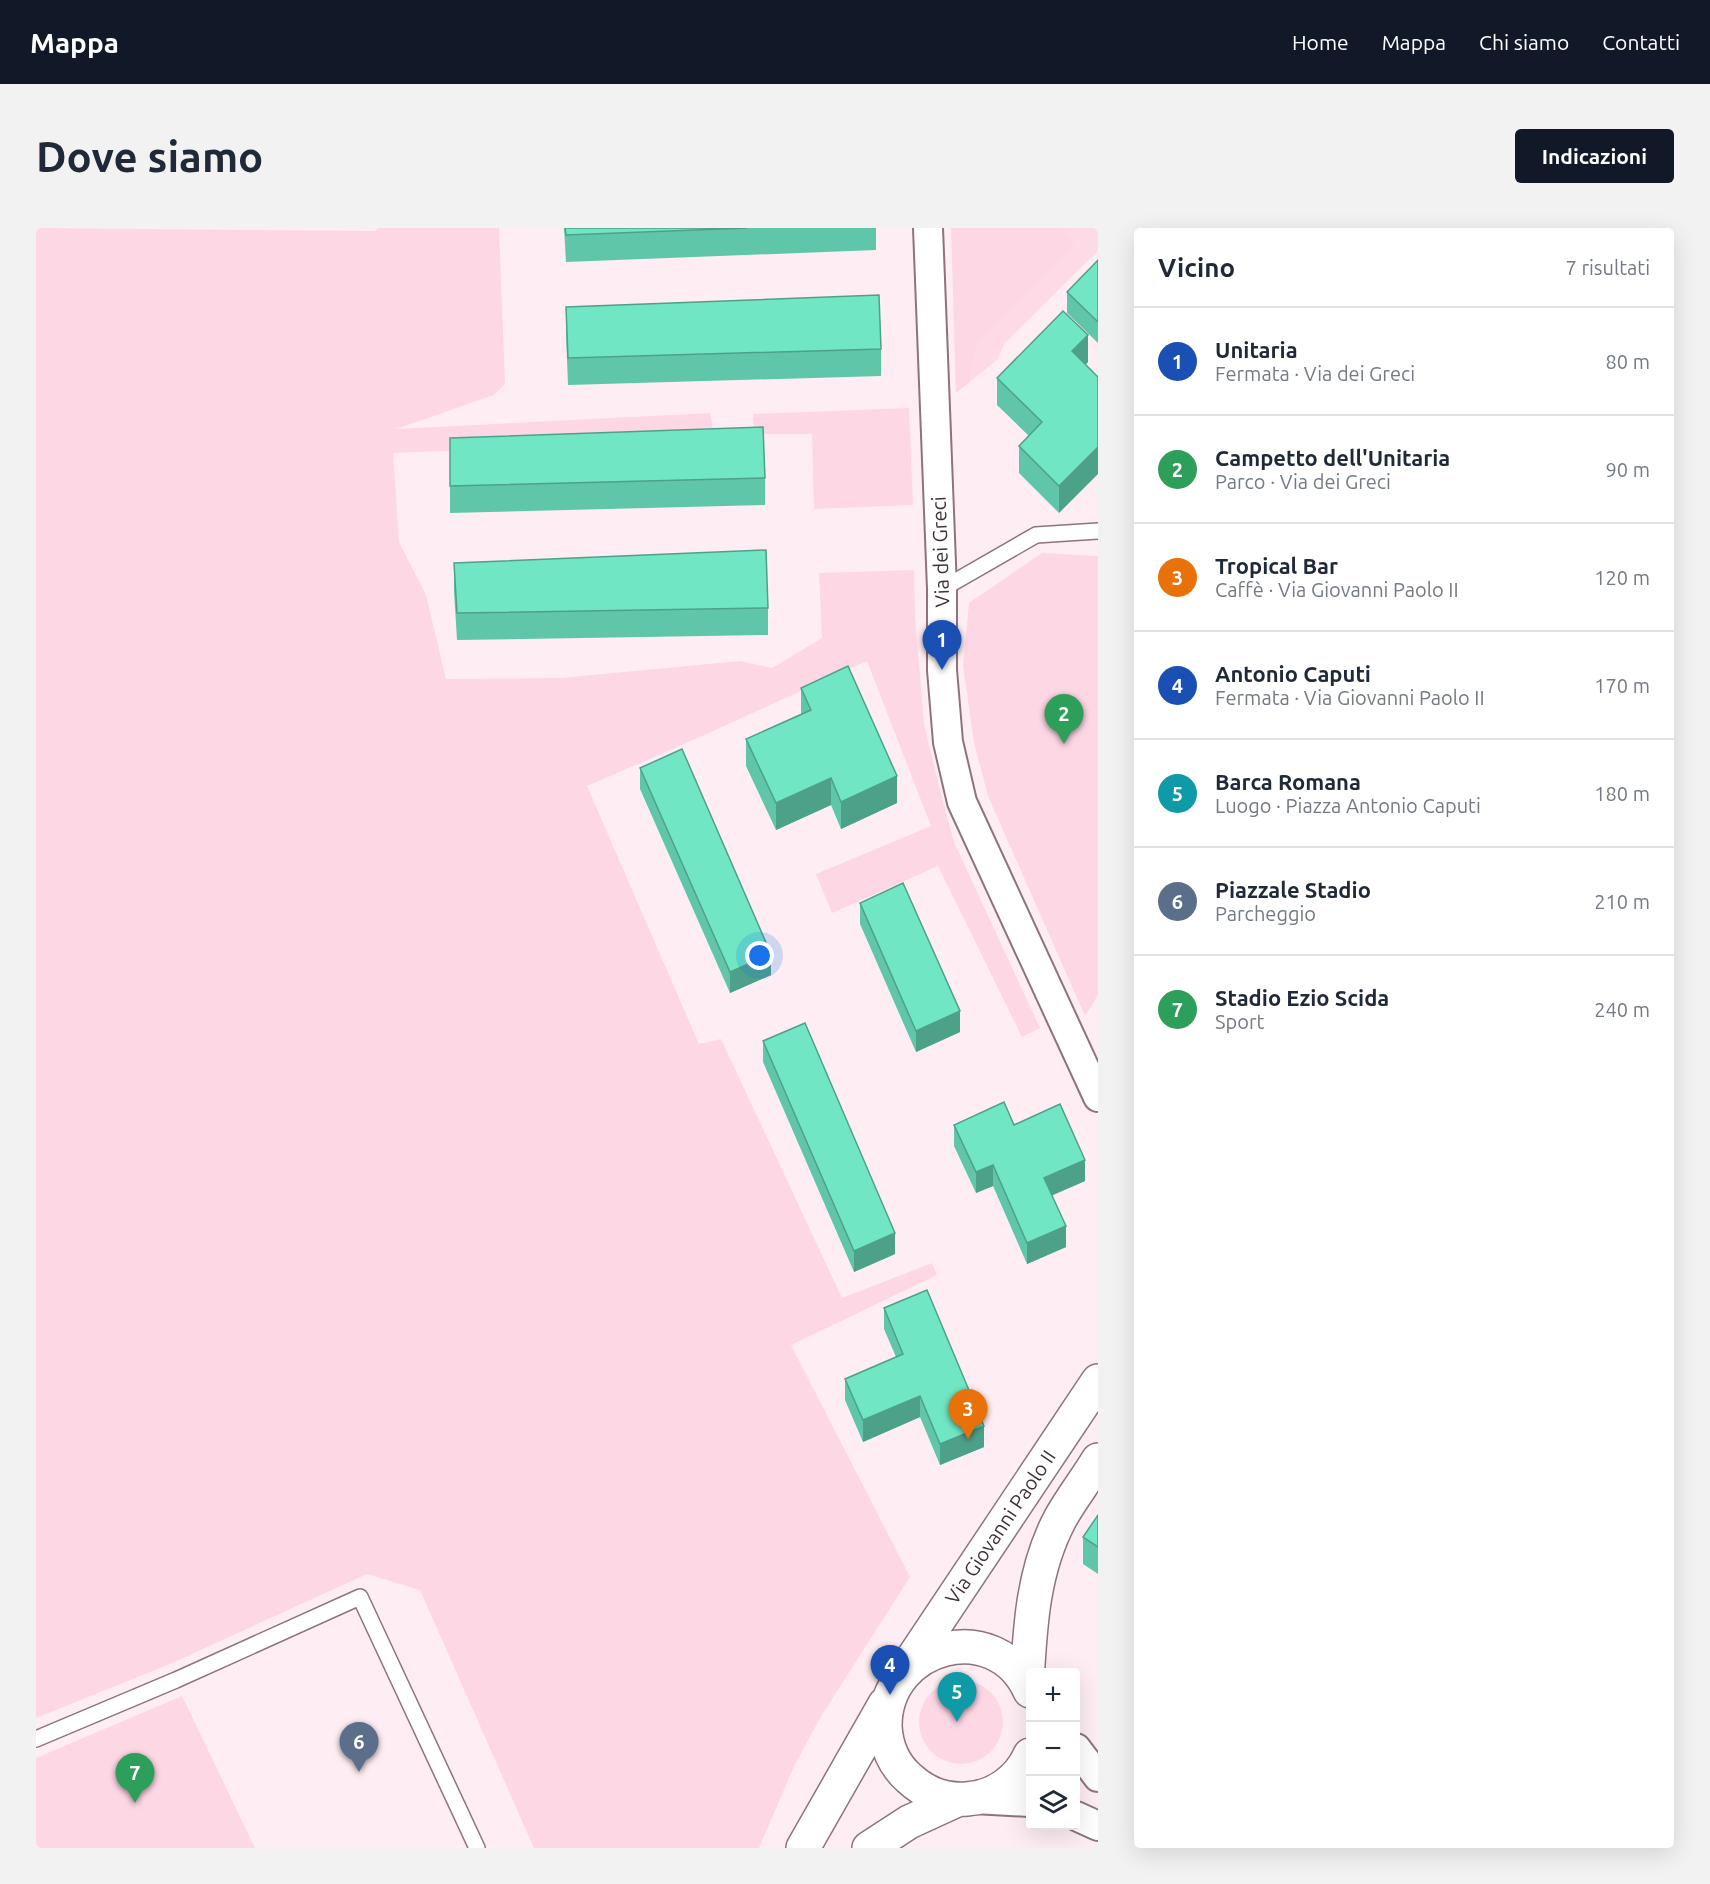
<!DOCTYPE html>
<html lang="it">
<head>
<meta charset="utf-8">
<style>
	body { margin:0; font-family:Ubuntu,sans-serif; background:#f2f2f3; color:#1f2937 }
	.controls { position:absolute; right:18px; bottom:18px; display:grid; overflow:hidden; border-radius:6px; box-shadow:0 6px 24px #0002 }
	.controls button { width:54px; height:54px; display:grid; place-items:center; padding:0; border:0; border-bottom:2px solid #e0e1e3; background:#fff; color:#1f2937; font:30px sans-serif }
	.you { position:absolute; left:724px; top:728px; width:21px; height:21px; margin:-15px; border:4px solid #fff; border-radius:50%; background:#1a73e8; box-shadow:0 0 0 9px #1a73e833 }
	.badge { display:grid; place-items:center; width:39px; height:39px; border-radius:50%; background:#111827; color:#fff; font-size:20px; font-weight:700 }
	.pin { position:absolute; translate:-50% -50px; filter:drop-shadow(0 2px 3px #0008) }
	.pin::after { content:''; position:absolute; top:32px; width:21px; height:18px; background:inherit; clip-path:polygon(0 0,100% 0,50% 100%) }
	.list { margin:0; padding:0; list-style:none }
	h2 { display:flex; justify-content:space-between; align-items:center; height:78px; margin:0; padding:0 24px; font-size:26px }
	h2 small { font-size:20px; font-weight:400; color:#747a83 }
	.list li { display:grid; grid-template-columns:39px 1fr auto; gap:18px; align-items:center; box-sizing:border-box; height:108px; padding:0 24px; border-top:2px solid #e0e1e3 }
	.list b { display:block; font-size:22px; white-space:nowrap }
	.list p { margin:0; font-size:20px; white-space:nowrap; color:#747a83 }
	.list em { font-size:20px; font-style:normal; color:#747a83 }
	.icon { flex:none; width:33px; height:33px; fill:none; stroke:currentColor; stroke-width:2; stroke-linecap:round; stroke-linejoin:round }
	.map { position:relative; flex:none; width:1062px; height:1620px; overflow:hidden; border-radius:6px }
	header { display:flex; align-items:center; gap:36px; box-sizing:border-box; height:84px; padding:0 30px; background:#111827; color:#fff }
	header strong { font-size:28px }
	nav { display:flex; gap:33px; margin-inline-start:auto; font-size:21px }
	.intro { display:flex; align-items:center; justify-content:space-between; box-sizing:border-box; height:144px; padding:0 36px }
	h1 { margin:0; font-size:42px }
	.button { padding:15px 27px; border-radius:6px; background:#111827; color:#fff; font-size:21px; font-weight:700 }
	main { display:flex; gap:36px; padding:0 36px }
	aside { flex:1; background:#fff; border-radius:6px; box-shadow:0 6px 24px #0002 }
	.map>svg:first-child { display:block }
	.built { fill:#fedae6 }
	.green { fill:#fed7e4 }
	.lines { fill:none; stroke-linecap:round; stroke-linejoin:round }
	.lane-casing { stroke:#8d747c; stroke-width:18 }
	.street-casing { stroke:#8d747c; stroke-width:32 }
	.secondary-casing { stroke:#8d747c; stroke-width:36 }
	.lane { stroke:#fff; stroke-width:15 }
	.street { stroke:#fff; stroke-width:28 }
	.secondary { stroke:#fff; stroke-width:33 }
	.wall { fill:#60c6a9 }
	.shaded-wall { fill:#4ea189 }
	.building { fill:#70e6c4; stroke:#4ea189; stroke-width:1.5 }
	.labels { text-anchor:middle; dominant-baseline:central; stroke-width:4.5; stroke-linejoin:round; paint-order:stroke }
	.street-label { font-size:20px; fill:#3d3236; stroke:#fff }
</style>
</head>
<body>
<header>
<strong>Mappa</strong>
<nav><a>Home</a><a>Mappa</a><a>Chi siamo</a><a>Contatti</a></nav>
</header>
<div class="intro"><h1>Dove siamo</h1><a class="button">Indicazioni</a></div>
<main>
<div class="map">
<svg width="1062" height="1620" viewBox="0 0 1062 1620">
	<rect width="100%" height="100%" fill="#feeef3"/>
	<path class="built" d="M 916,0 L 1062,0 L 1062,23 L 968,116 L 962,131 L 920,165 Z"/>
	<path class="green" d="M 0,0 L 339,3 L 342,0 L 463,0 L 469,156 L 458,167 L 360,201 L 674,185 L 679,212 L 357,225 L 363,314 L 390,367 L 410,451 L 525,450 L 704,433 L 736,440 L 786,410 L 783,345 L 878,342 L 879,389 L 888,496 L 906,570 L 918,614 L 1004,800 L 986,809 L 902,638 L 796,685 L 780,646 L 895,598 L 831,433 L 664,509 L 551,558 L 663,816 L 685,811 L 806,1070 L 896,1035 L 901,1047 L 755,1117 L 874,1349 L 787,1485 L 759,1536 L 723,1620 L 498,1620 L 384,1362 L 331,1346 L 134,1436 L 0,1490 Z
		M 915,0 L 1025,0 L 1040,16 L 950,105 L 943,115 L 938,126 L 933,154 L 920,165 Z
		M 873,180 L 877,277 L 778,281 L 776,206 L 718,206 L 717,186 Z
		M 1006,325 L 1062,328 L 1062,767 L 1049,788 L 952,568 L 938,515 L 927,437 L 933,375 Z
		M883 1494a42 42 0 1 1 84 0a42 42 0 1 1-84 0Z
		M 146,1468 L 219,1620 L 0,1620 L 0,1530 Z"/>
	<g class="lines">
		<g class="lane-casing">
			<path id="lane" d="M 906,361 L 1000,307 L 1062,303
				M 0,1511 L 140,1452 L 324,1369 L 441,1620"/>
		</g>
		<g class="street-casing">
			<path id="street" d="M 892,0 L 906,361 L 906,442 L 912,514 L 926,574 L 1062,869
				M 1040,1520 L 1062,1549
				M 938,1571 L 994,1574
				M 1040,1588 L 1062,1598"/>
		</g>
		<g class="secondary-casing">
			<path id="secondary" d="M 873,1436 L 1062,1153
				M 991,1454 C 994,1398 997,1342 1024,1291 C 1035,1271 1050,1252 1062,1232
				M 994,1463 C 960,1387 849,1416 849,1498 C 850,1518 858,1537 873,1550 C 889,1565 908,1573 931,1571 C 959,1569 983,1552 994,1527
				M 767,1620 L 849,1476
				M 833,1620 L 873,1594 L 921,1572"/>
		</g>
		<use href="#lane" class="lane"/>
		<use href="#street" class="street"/>
		<use href="#secondary" class="secondary"/>
	</g>
	<path class="wall" d="M 528,0 L 840,0 L 840,22 L 530,34 Z
		M 1062,32 L 1062,115 L 1031,85 L 1031,64 Z
		M 530,79 L 845,121 L 845,148 L 532,157 L 530,106 Z
		M 1052,134 L 1049,137 L 1023,285 L 983,245 L 983,218 L 993,208 L 961,177 L 961,150 Z
		M 414,210 L 729,250 L 729,277 L 414,285 Z
		M 418,335 L 732,380 L 732,407 L 421,412 L 418,363 Z
		M 765,460 L 861,575 L 805,601 L 795,577 L 740,602 L 710,538 L 710,511 L 765,486 Z
		M 604,540 L 735,747 L 694,765 L 604,561 Z
		M 824,675 L 924,804 L 880,824 L 824,696 Z
		M 727,813 L 859,1026 L 818,1044 L 727,834 Z
		M 918,897 L 978,897 L 1049,953 L 1016,967 L 1030,1019 L 991,1036 L 957,958 L 940,965 L 918,918 Z
		M 848,1080 L 948,1219 L 904,1237 L 884,1189 L 827,1214 L 809,1172 L 809,1151 L 860,1129 L 848,1101 Z
		M 1062,1287 L 1062,1346 L 1047,1336 L 1047,1309 Z"/>
	<path class="shaded-wall" d="M 1052,107 L 1052,134 L 1036,150 L 1036,123 Z
		M 1062,219 L 1062,246 L 1023,285 L 1023,258 Z
		M 861,548 L 861,575 L 805,601 L 805,574 Z
		M 795,550 L 795,577 L 740,602 L 740,575 Z
		M 735,726 L 735,747 L 694,765 L 694,744 Z
		M 924,783 L 924,804 L 880,824 L 880,803 Z
		M 1049,932 L 1049,953 L 1008,971 L 1008,950 Z
		M 957,937 L 957,958 L 940,965 L 940,944 Z
		M 1030,998 L 1030,1019 L 991,1036 L 991,1015 Z
		M 859,1005 L 859,1026 L 818,1044 L 818,1023 Z
		M 884,1168 L 884,1189 L 827,1214 L 827,1192 Z
		M 948,1198 L 948,1219 L 904,1237 L 904,1216 Z"/>
	<path class="building" d="M 529,0 L 711,0 L 530,7 Z
		M 1062,32 L 1062,94 L 1031,64 Z
		M 843,67 L 845,121 L 532,130 L 530,79 Z
		M 1027,83 L 1052,107 L 1036,123 L 1062,149 L 1062,219 L 1023,258 L 983,218 L 1006,194 L 961,150 Z
		M 727,199 L 729,250 L 414,258 L 414,210 Z
		M 730,322 L 732,380 L 421,385 L 418,335 Z
		M 812,438 L 861,548 L 805,574 L 795,550 L 740,575 L 710,511 L 775,482 L 765,460 Z
		M 646,521 L 735,726 L 694,744 L 604,540 Z
		M 867,655 L 924,783 L 880,803 L 824,675 Z
		M 769,795 L 859,1005 L 818,1023 L 727,813 Z
		M 968,874 L 978,897 L 1024,876 L 1049,932 L 1008,950 L 1030,998 L 991,1015 L 957,937 L 940,944 L 918,897 Z
		M 891,1062 L 948,1198 L 904,1216 L 884,1168 L 827,1192 L 809,1151 L 867,1126 L 848,1080 Z
		M 1062,1287 L 1062,1319 L 1047,1309 Z"/>
	<g class="labels">
		<g class="street-label">
			<text transform="translate(904 324) rotate(-92)">Via dei Greci</text>
			<text transform="translate(964 1299) rotate(-56)">Via Giovanni Paolo II</text>
		</g>
	</g>
</svg>
<div class="controls">
<button>+</button>
<button>−</button>
<button><svg class="icon" aria-label="layers" viewBox="0 0 24 24"><path d="M12 4l9 5-9 5-9-5zM3 14l9 5 9-5"/></svg></button>
</div>
<div class="you"></div>
<div class="pin badge" style="left:906px;top:442px;background:#1a4fb4">1</div>
<div class="pin badge" style="left:1028px;top:516px;background:#2e9e5b">2</div>
<div class="pin badge" style="left:932px;top:1211px;background:#e8710a">3</div>
<div class="pin badge" style="left:854px;top:1467px;background:#1a4fb4">4</div>
<div class="pin badge" style="left:921px;top:1494px;background:#0f9aa8">5</div>
<div class="pin badge" style="left:323px;top:1544px;background:#5c6f8a">6</div>
<div class="pin badge" style="left:99px;top:1575px;background:#2e9e5b">7</div>
</div>
<aside>
<h2>Vicino<small>7 risultati</small></h2>
<ul class="list">
<li><span class="badge" style="background:#1a4fb4">1</span><div><b>Unitaria</b><p>Fermata · Via dei Greci</p></div><em>80 m</em></li>
<li><span class="badge" style="background:#2e9e5b">2</span><div><b>Campetto dell'Unitaria</b><p>Parco · Via dei Greci</p></div><em>90 m</em></li>
<li><span class="badge" style="background:#e8710a">3</span><div><b>Tropical Bar</b><p>Caffè · Via Giovanni Paolo II</p></div><em>120 m</em></li>
<li><span class="badge" style="background:#1a4fb4">4</span><div><b>Antonio Caputi</b><p>Fermata · Via Giovanni Paolo II</p></div><em>170 m</em></li>
<li><span class="badge" style="background:#0f9aa8">5</span><div><b>Barca Romana</b><p>Luogo · Piazza Antonio Caputi</p></div><em>180 m</em></li>
<li><span class="badge" style="background:#5c6f8a">6</span><div><b>Piazzale Stadio</b><p>Parcheggio</p></div><em>210 m</em></li>
<li><span class="badge" style="background:#2e9e5b">7</span><div><b>Stadio Ezio Scida</b><p>Sport</p></div><em>240 m</em></li>
</ul>
</aside>
</main>
</body>
</html>
